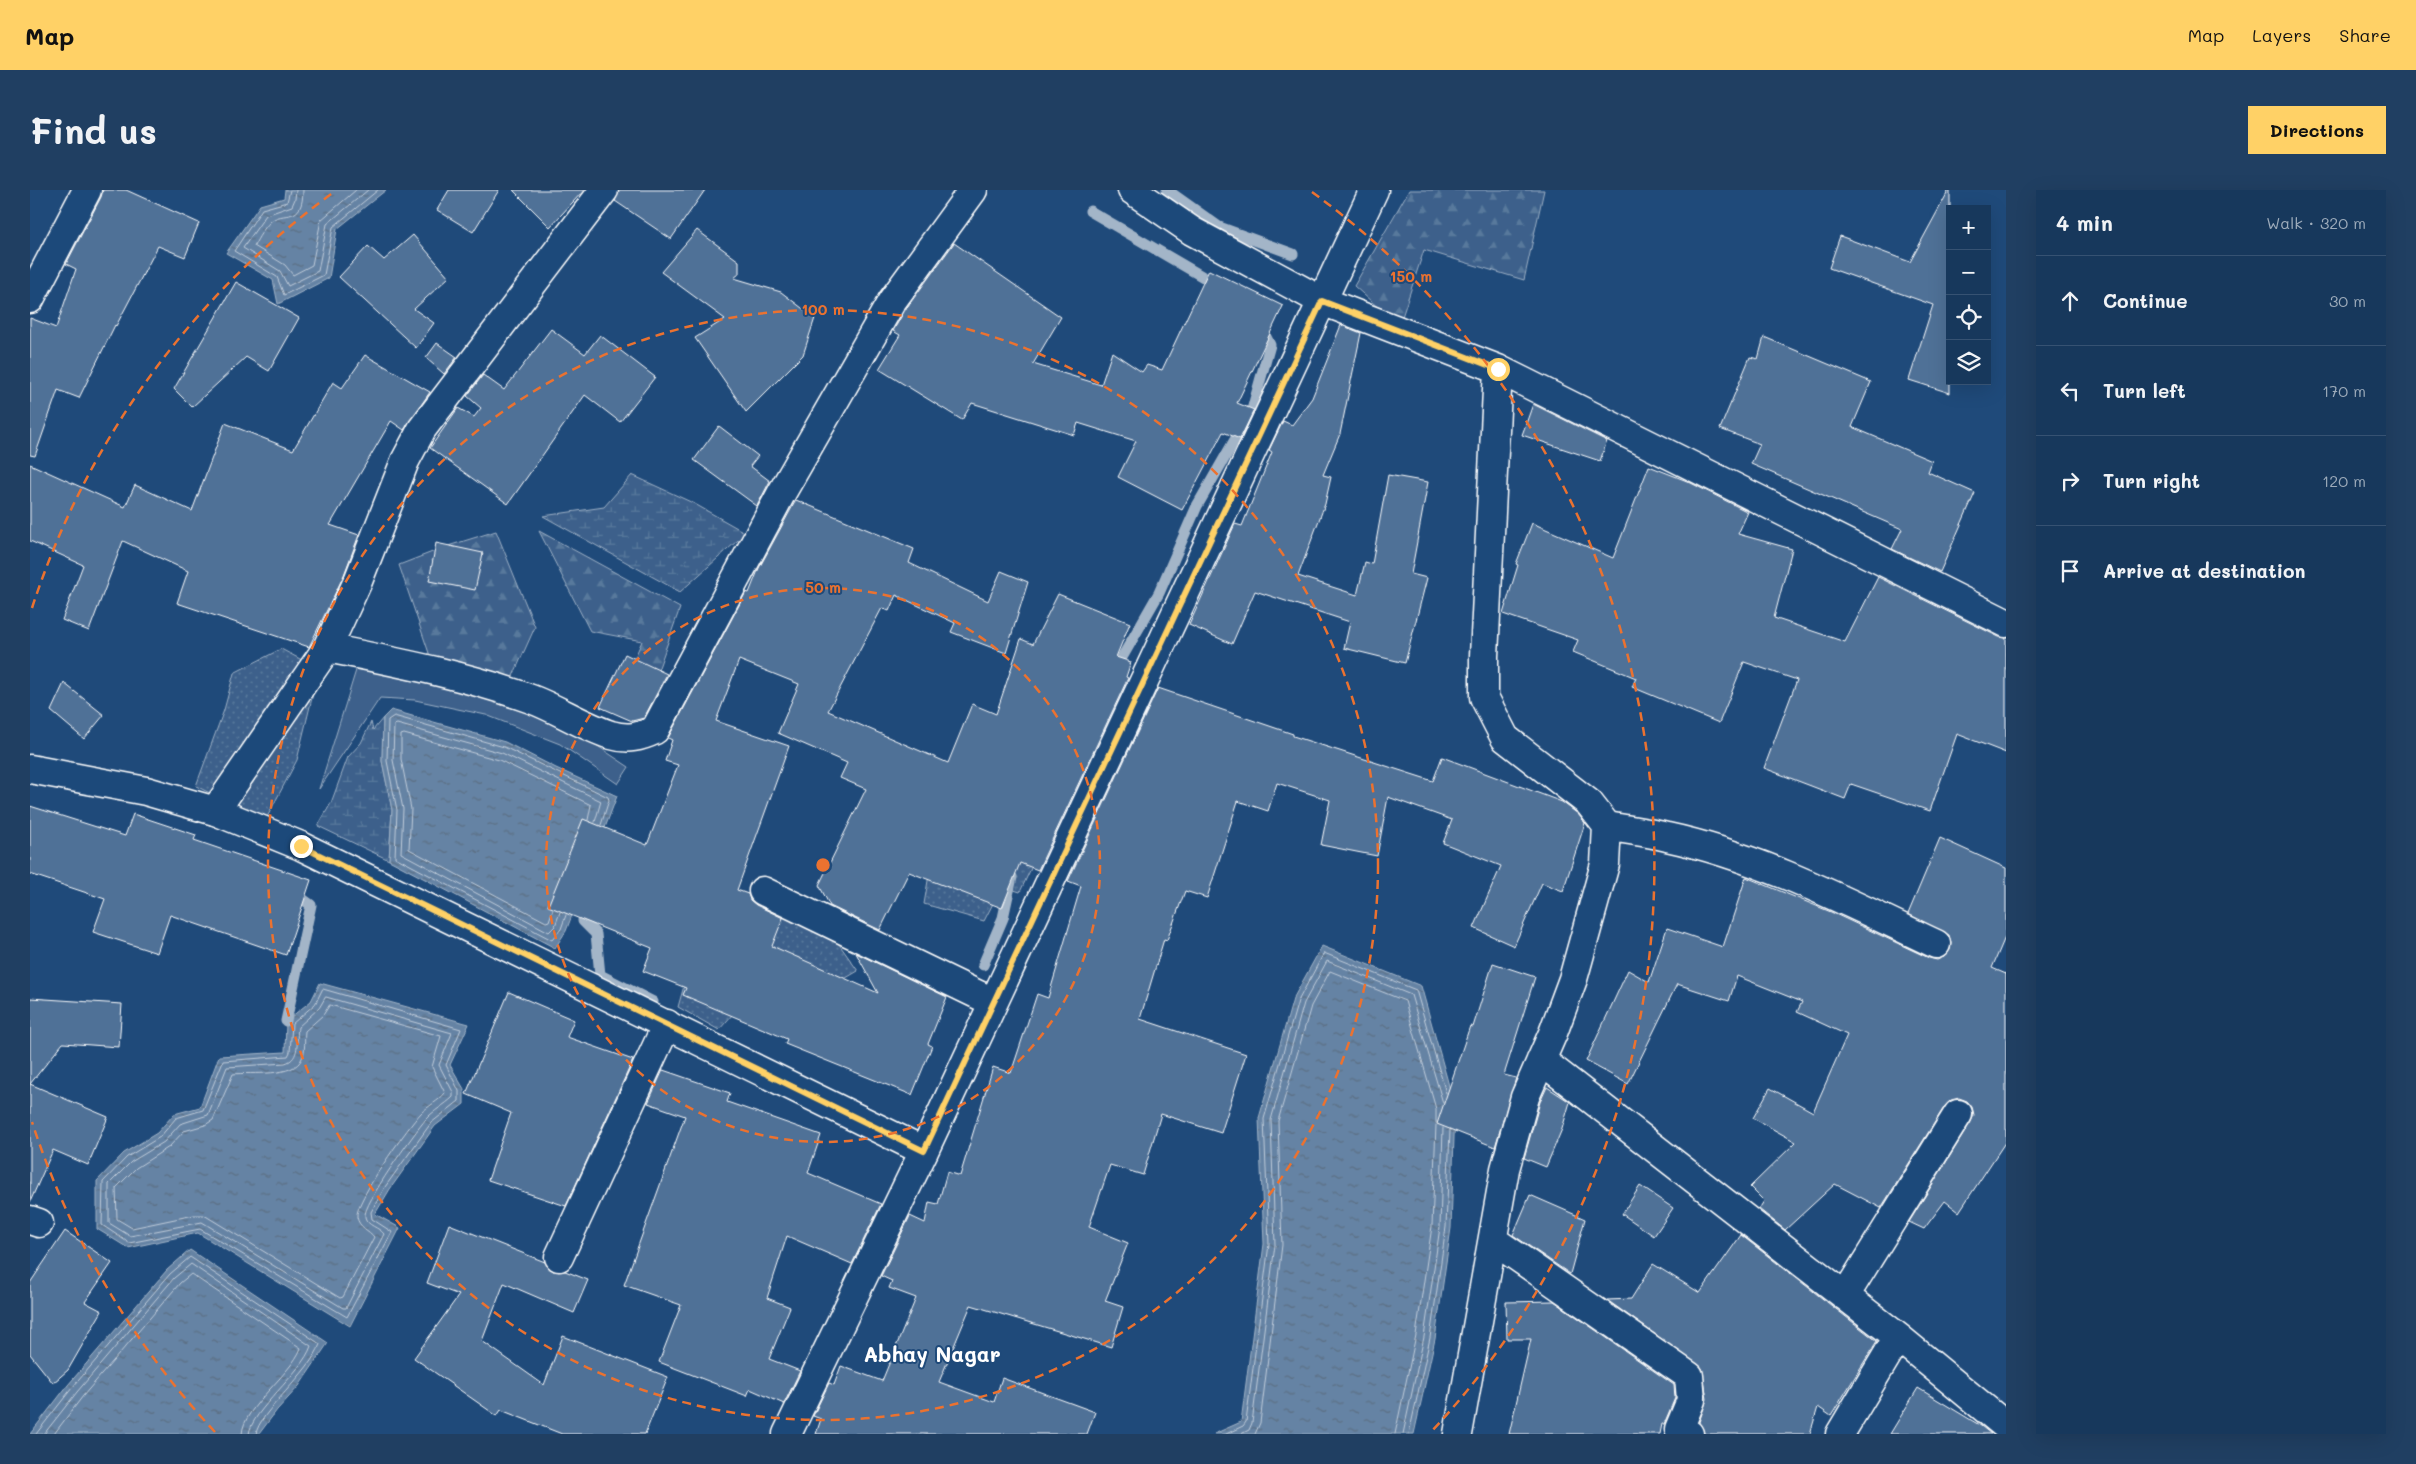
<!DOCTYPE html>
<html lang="en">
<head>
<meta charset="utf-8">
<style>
	body { margin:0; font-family:Mali,sans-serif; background:#203f62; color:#f1f3f6 }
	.controls { position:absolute; right:15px; top:15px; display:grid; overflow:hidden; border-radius:0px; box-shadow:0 5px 20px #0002 }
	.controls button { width:45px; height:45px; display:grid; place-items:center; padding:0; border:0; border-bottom:1px solid #365272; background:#17385c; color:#f1f3f6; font:25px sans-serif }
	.stop { position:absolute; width:15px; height:15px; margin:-11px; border:4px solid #ffd166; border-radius:50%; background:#fff }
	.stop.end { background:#ffd166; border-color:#fff; box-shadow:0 1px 5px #0008 }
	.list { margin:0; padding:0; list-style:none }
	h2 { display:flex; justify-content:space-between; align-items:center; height:65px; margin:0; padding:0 20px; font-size:21px }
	h2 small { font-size:16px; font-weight:400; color:#9eacbb }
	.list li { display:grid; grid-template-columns:32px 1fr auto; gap:15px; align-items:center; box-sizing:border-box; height:90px; padding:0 20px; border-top:1px solid #365272 }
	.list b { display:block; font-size:19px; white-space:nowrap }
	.list em { font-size:16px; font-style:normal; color:#9eacbb }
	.icon { flex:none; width:28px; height:28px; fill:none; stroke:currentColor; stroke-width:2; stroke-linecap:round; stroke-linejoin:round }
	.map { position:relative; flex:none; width:1976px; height:1244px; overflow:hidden; border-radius:0px }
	header { display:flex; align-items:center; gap:30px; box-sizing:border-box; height:70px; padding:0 25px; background:#ffd166; color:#111 }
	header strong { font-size:24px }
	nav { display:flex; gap:28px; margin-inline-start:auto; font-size:18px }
	.intro { display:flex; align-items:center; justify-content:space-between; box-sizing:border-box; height:120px; padding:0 30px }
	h1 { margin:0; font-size:35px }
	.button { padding:12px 22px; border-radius:0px; background:#ffd166; color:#111; font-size:18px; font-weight:700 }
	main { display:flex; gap:30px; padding:0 30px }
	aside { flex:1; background:#17385c; border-radius:0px; box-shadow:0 5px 20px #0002 }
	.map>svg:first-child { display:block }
	.grass { fill:url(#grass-dots); stroke:#9eb0c5 }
	.forest { fill:url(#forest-firs); stroke:#9eb0c5 }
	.wetland { fill:url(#wetland-marsh); stroke:#9eb0c5 }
	.park { fill:#3c618b; stroke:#9eb0c5 }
	.water { fill:url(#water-ripples); stroke:#a3b5c8 }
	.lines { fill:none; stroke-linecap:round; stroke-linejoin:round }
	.shore { stroke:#c1cddb; stroke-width:1 }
	.stream { stroke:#a3b5c8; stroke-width:11 }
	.building { fill:#507197; stroke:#fff }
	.minor-casing { stroke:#fff; stroke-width:31 }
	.tertiary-casing { stroke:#fff; stroke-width:31 }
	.minor { stroke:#1f4a7a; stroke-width:28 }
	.tertiary { stroke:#1f4a7a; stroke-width:28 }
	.route { stroke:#ffd166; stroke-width:6 }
	.ring { fill:none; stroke:#eb7230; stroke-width:2.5; stroke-dasharray:9 6 }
	.labels { text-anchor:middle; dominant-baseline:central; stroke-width:4; stroke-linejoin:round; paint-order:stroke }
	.district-label { font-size:21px; font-weight:bold; fill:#fff; stroke:#1f4a7a }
	.centre { fill:#eb7230; stroke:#1f4a7a; stroke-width:2.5 }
	.ring-label { font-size:15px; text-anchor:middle; font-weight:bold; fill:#eb7230; stroke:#1f4a7a; stroke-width:4; stroke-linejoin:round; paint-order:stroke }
</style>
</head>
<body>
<header>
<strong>Map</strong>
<nav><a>Map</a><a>Layers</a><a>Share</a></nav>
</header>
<div class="intro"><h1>Find us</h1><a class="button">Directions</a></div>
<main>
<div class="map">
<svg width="1976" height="1244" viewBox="0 0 1976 1244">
	<defs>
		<pattern id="grass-dots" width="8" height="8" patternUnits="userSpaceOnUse" patternTransform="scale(1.25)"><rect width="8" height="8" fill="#3c618b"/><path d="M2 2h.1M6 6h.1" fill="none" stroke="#59799c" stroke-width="1.8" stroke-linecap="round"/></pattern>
		<pattern id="forest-firs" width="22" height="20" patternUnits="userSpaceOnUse" patternTransform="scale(1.25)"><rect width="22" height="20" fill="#3c618b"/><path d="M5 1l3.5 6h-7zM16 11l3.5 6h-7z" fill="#59799c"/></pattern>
		<pattern id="wetland-marsh" width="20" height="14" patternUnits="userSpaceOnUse" patternTransform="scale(1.25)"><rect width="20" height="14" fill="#3c618b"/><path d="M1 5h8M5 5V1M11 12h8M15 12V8" fill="none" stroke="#59799c"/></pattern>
		<pattern id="water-ripples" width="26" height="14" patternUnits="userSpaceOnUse" patternTransform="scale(1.25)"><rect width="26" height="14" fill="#6583a4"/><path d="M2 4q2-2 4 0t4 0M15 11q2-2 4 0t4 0" fill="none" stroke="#5b6d81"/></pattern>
	</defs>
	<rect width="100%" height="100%" fill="#1f4a7a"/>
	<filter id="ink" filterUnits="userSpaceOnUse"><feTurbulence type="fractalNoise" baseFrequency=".02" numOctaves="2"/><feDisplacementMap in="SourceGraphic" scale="10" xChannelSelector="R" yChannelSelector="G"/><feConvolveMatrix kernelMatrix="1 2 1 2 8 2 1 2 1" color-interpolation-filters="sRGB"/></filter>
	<g filter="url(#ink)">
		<path class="grass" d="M 251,459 L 289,479 L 267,570 L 235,631 L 166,596 L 194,520 L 204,483 Z
			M 1010,659 L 990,702 L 972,696 L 954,731 L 894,714 L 901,673 Z
			M 664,699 L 725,708 L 799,740 L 828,781 L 799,798 L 753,767 L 689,840 L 648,817 L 657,785 Z"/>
		<path class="forest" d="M 1379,0 L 1514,0 L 1494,90 L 1394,60 L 1369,136 L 1324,96 Z
			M 466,341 L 505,437 L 479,495 L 402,472 L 369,375 L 418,356 Z
			M 509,341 L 650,418 L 621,500 L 596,488 L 612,451 L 560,441 Z"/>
		<path class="wetland" d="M 602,285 L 663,313 L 716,343 L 650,402 L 513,326 L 574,317 Z
			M 353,528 L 352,571 L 362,620 L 359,670 L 288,636 L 301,613 L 318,567 L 331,553 L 341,532 L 343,540 Z"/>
		<path class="park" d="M 327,477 L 471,508 L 542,539 L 599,577 L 588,594 L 530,554 L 456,525 L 385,510 L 350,508 L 289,599 Z"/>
		<path class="water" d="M 255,0 L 356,0 L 307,39 L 299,88 L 248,114 L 243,90 L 196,63 L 230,15 L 254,8 Z
			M 361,520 L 475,552 L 526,578 L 587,606 L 536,741 L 525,758 L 359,670 L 362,620 L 352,571 L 353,528 Z
			M 1292,756 L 1391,796 L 1425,917 L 1421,1038 L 1405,1149 L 1384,1244 L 1184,1244 L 1211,1232 L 1234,1054 L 1229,928 L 1263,809 Z
			M 290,793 L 439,834 L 420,875 L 434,899 L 434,914 L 405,936 L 360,999 L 345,1024 L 370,1038 L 320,1136 L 168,1043 L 98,1058 L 67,1039 L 67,991 L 94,963 L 127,943 L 144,924 L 170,917 L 189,866 L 255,862 L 256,831 L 281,811 Z
			M 160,1060 L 298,1153 L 269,1196 L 247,1220 L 229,1244 L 0,1244 L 38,1195 L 137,1080 Z"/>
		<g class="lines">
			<path class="shore" d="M 260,0 L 257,12 L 232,19 L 204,61 L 247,87 L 254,105 L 294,85 L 303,37 L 348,0
				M 266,0 L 265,9 L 262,16 L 236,25 L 213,58 L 250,81 L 258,96 L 288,81 L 297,34 L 338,0
				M 273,0 C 273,36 253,19 240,32 C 234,38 228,48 224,56 L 255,75 L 263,85 L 282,75 L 291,30 L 326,0
				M 523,719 L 519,731 L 516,732 L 379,659 L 381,619 L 371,569 L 371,545 L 374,544 L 469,570 L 561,615 L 558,630
				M 530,722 L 525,736 L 519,742 L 371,663 L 373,619 L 363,570 L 364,535 L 367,534 L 472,563 L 571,611 L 565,632
				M 536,725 L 531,739 L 522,750 L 365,667 L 367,620 L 357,571 L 358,530 L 364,526 L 474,557 L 578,607 L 579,610 L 571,635
				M 293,799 L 431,839 L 416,875 L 429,901 L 429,911 L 401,933 L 355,997 L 341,1022 L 342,1029 L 362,1042 L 317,1127 L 170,1039 L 99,1053 L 72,1035 L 73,992 L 97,967 L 130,947 L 146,928 L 173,920 L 193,871 L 258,866 L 260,862 L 262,834 L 285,814 Z
				M 296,807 L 422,843 L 409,875 L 423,902 L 423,907 C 415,915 403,921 396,929 C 385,942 332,1015 335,1027 C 337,1036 349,1037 354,1044 L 316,1118 L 313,1118 L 172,1032 L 100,1046 L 79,1033 L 79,994 L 101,972 L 134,952 L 150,934 L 178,925 L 197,877 L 255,873 C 271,869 266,850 268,837 L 289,818 Z
				M 300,815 L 411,846 L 402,877 L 415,903 C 409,911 398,916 391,923 C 378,937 324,1012 327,1027 C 329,1038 339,1040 344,1047 L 313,1107 L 310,1108 L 174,1025 L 164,1025 L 102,1038 L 87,1029 L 86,998 L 106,978 L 139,957 L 154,941 L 175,935 L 183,930 L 203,884 C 221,882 265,888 272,868 C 276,860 274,849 275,841 L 293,825 Z
				M 6,1244 L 42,1198 L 140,1084 L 160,1067 L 290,1154 C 281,1182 228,1223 226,1244
				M 14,1244 L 47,1202 L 144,1088 L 161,1074 L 281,1156 C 272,1183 221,1221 219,1244
				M 24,1244 L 53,1206 L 150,1093 L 161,1084 L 271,1158 C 261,1185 213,1217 212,1244
				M 1196,1244 L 1213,1236 L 1216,1232 L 1239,1054 L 1234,929 L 1268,811 L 1294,763 L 1386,800 L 1416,903
				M 1211,1244 L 1219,1240 L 1222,1233 L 1245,1055 L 1241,930 L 1274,813 L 1297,771 L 1381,805 L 1413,913
				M 1225,1244 L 1230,1233 L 1252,1055 L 1248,931 L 1281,816 L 1300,781 L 1375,811 L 1406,919 L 1406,933
				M 1365,1244 L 1386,1145 L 1402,1036 L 1406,935
				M 1373,1244 L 1394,1147 L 1410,1037 L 1413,938
				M 1379,1244 L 1400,1148 L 1416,1037 L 1420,940"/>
			<path class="stream" d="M 1137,0 L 1189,37 L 1263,64
				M 1060,21 L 1187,95
				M 1086,482 L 1090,471 L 1129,403 L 1167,316 L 1222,220 L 1240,155 L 1231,137
				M 555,715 L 553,731 L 566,744 L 570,785 L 623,812
				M 953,775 L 973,728 L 982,687
				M 256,831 L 281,715 L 263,702"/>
		</g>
		<path class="building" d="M 73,0 L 96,0 L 169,33 L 155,67 L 128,56 L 86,136 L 85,135 L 49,208 L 28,200 L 5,266 L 0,265 L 0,128 L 26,138 L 46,79 L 36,74 L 71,7 Z
			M 419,0 L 469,0 L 443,42 L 407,20 Z
			M 483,0 L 554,0 L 520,37 Z
			M 589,0 L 675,0 L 641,49 L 585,11 Z
			M 1919,0 L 1920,0 L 1920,203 L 1879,190 L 1903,115 L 1799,78 L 1810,46 L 1880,72 Z
			M 667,40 L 709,71 L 709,84 L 704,88 L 751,102 L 785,128 L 773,165 L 716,222 L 665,148 L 695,129 L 631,82 Z
			M 383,45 L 419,87 L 384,119 L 404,133 L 386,158 L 309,87 L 338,56 L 354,70 Z
			M 924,53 L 1031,127 L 1003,174 L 1071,195 L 1082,162 L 1112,182 L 1117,175 L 1132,180 L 1179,80 L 1253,116 L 1207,213 L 1224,220 L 1210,249 L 1193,242 L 1152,320 L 1088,287 L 1106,251 L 1048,233 L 1044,245 L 942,213 L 932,230 L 849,179 L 870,145 L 863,141 L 875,120 Z
			M 206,92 L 269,128 L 239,181 L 216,167 L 162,217 L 144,199 Z
			M 1311,135 L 1331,143 L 1310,244 L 1293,285 L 1301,287 L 1295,314 L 1268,386 L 1327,405 L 1335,372 L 1342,374 L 1358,285 L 1398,292 L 1381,384 L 1397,388 L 1375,473 L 1314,458 L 1320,432 L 1225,401 L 1202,454 L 1159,435 L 1205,334 L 1212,336 L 1242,262 L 1239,260 L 1253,231 L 1262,235 L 1282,208 Z
			M 521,139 L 555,164 L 570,145 L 625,187 L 590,232 L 555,205 L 478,314 L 400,258 L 428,218 L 444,227 L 451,218 L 437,206 L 453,185 L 474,200 Z
			M 1734,147 L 1841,192 L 1822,237 L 1902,271 L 1898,282 L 1945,303 L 1910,382 L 1862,359 L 1872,339 L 1721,274 L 1730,254 L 1690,239 L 1720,167 L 1728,169 Z
			M 407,153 L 427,167 L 414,184 L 396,168 Z
			M 335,165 L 400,202 L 374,240 L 361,231 L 300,335 L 329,345 L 314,385 L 279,457 L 147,413 L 158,381 L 93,351 L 59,441 L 32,430 L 53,375 L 0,351 L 0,274 L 95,317 L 105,295 L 162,321 L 195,233 L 263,260 L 303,192 L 312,198 Z
			M 1503,214 L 1577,251 L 1570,271 L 1492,245 Z
			M 689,236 L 728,266 L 720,276 L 740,291 L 727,316 L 664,270 Z
			M 1619,276 L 1657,291 L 1718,322 L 1708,344 L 1762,359 L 1744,428 L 1815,452 L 1848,387 L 1969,447 L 1976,448 L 1976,563 L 1927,544 L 1900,621 L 1821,594 L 1815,609 L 1734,578 L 1767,490 L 1714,472 L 1689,533 L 1602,497 L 1606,488 L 1543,462 L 1548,450 L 1473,424 L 1488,375 L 1486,374 L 1502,333 L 1583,368 Z
			M 766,310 L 884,359 L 879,373 L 958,411 L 971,381 L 998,392 L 976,463 L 921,442 L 925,433 L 866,405 L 859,421 L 852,418 L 798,521 L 918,573 L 942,514 L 966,524 L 991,449 L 1003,454 L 1028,404 L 1100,433 L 1086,467 L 1101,472 L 1096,487 L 1098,488 L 1008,680 L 990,673 L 972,718 L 879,682 L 850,740 L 800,716 L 789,695 L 836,599 L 810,588 L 817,573 L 748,543 L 769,494 L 709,470 L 686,531 L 759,556 L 707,700 L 718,704 L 720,710 L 726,715 L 753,728 L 742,756 L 848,803 L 826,763 L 917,807 L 898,854 L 902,856 L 882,905 L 755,854 L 757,849 L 653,805 L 656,798 L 613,781 L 622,758 L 518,716 L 553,629 L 617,655 L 648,575 L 635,571 L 642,550 L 638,548 L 716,402 L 719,403 L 729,378 Z
			M 406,353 L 453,363 L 445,400 L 399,391 Z
			M 595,464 L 637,484 L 614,528 L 602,531 L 570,517 Z
			M 34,493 L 74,525 L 54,549 L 21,521 Z
			M 1128,498 L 1263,544 L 1263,546 L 1403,591 L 1412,567 L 1532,612 L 1548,624 L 1555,633 L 1533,701 L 1512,693 L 1484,756 L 1444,738 L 1471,676 L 1413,653 L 1422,630 L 1358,607 L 1347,666 L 1291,655 L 1300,610 L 1247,593 L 1238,621 L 1208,611 L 1177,708 L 1155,701 L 1137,750 L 1134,749 L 1110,829 L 1216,864 L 1191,943 L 1131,924 L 1113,985 L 1080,975 L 1059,1037 L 1098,1053 L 1075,1111 L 1093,1117 L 1081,1157 L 941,1115 L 909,1192 L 964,1212 L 972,1188 L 1065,1222 L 1057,1244 L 786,1244 L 791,1229 L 783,1226 L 799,1193 L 804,1195 L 811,1176 L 852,1191 L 886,1108 L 859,1098 L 862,1091 L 851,1086 L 880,1026 L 895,1033 L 899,1012 L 908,1014 L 917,982 L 930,986 L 963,877 L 981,883 L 1007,804 L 1018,808 L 1051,696 L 1038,691 Z
			M 0,616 L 95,646 L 103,624 L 166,645 L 164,650 L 281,690 L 256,765 L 140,725 L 127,763 L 63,742 L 75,709 L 0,684 Z
			M 1910,648 L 1976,678 L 1976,745 L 1962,778 L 1976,784 L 1976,951 L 1929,1022 L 1915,1011 L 1894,1039 L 1879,1032 L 1941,932 L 1944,925 L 1942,917 L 1937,911 L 1929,908 L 1921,910 L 1915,916 L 1851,1018 L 1805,994 L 1755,1040 L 1729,1019 L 1734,1011 L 1720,997 L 1766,952 L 1723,928 L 1740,898 L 1783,922 L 1817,845 L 1767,822 L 1772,812 L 1707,786 L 1699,811 L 1647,794 L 1598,894 L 1556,871 L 1598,780 L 1619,792 L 1637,738 L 1693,757 L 1716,687 L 1801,722 L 1899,768 L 1907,770 L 1914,767 L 1920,760 L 1921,752 L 1919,745 L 1878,724 Z
			M 1463,773 L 1505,787 L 1474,885 L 1486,888 L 1465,957 L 1407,934 L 1440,836 L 1443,837 Z
			M 479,802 L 544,830 L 537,847 L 603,870 L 536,1016 L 458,990 L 481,923 L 436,904 Z
			M 0,808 L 92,814 L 89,857 L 33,853 L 0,894 L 78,927 L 58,975 L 23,960 L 0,1012 Z
			M 633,880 L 700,903 L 697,912 L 791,945 L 778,983 L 851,1014 L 822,1074 L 757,1046 L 737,1108 L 760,1117 L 739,1169 L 770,1181 L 754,1214 L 720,1199 L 717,1206 L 629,1172 L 651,1115 L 594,1095 L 655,926 L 618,913 Z
			M 1517,897 L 1540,912 L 1532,939 L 1516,977 L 1494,968 L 1510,912 Z
			M 1610,996 L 1643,1018 L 1624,1046 L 1592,1024 Z
			M 1500,1005 L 1555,1029 L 1540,1084 L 1483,1045 Z
			M 419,1034 L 515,1072 L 523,1081 L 535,1081 L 558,1090 L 544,1123 L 474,1093 L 452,1151 L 514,1195 L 533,1146 L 638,1187 L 615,1244 L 532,1244 L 471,1220 L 467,1226 L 384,1168 L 429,1105 L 397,1093 Z
			M 35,1041 L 82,1073 L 55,1112 L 72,1121 L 38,1180 L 23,1193 L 0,1164 L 0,1093 Z
			M 1711,1045 L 1847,1151 L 1801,1226 L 1788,1217 L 1780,1244 L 1674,1244 L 1669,1232 L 1677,1209 L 1672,1178 L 1577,1110 L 1601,1109 L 1623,1074 L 1670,1103 Z
			M 1524,1111 L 1644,1195 L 1645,1208 L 1634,1234 L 1632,1234 L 1630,1244 L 1479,1244 L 1501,1149 L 1477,1149 L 1476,1112 Z
			M 1888,1198 L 1951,1236 L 1961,1244 L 1860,1244 Z"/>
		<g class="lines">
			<g class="minor-casing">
				<path id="minor" d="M 1102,0 L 1162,41 L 1292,111 L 1468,179 L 1976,433
					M 0,109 L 57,0
					M 297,458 C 366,472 435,485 501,509 C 528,519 553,536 581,545 C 598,550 610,547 625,540 L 751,304 L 862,111 L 943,0
					M 185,621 L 297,458 L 328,391 L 375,271 L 392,239 L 574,0
					M 1577,636 C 1597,640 1617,642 1637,647 C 1731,667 1819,713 1906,754
					M 733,701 L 963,812
					M 1511,870 L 1868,1147 L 1976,1236
					M 0,1030 L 9,1033
					M 1463,1050 L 1659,1186 L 1661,1210 L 1649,1239 L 1659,1244
					M 529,1067 L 637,834
					M 1815,1106 L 1928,924
					M 1428,1244 L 1475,979 L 1495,907 L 1523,843 L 1543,789 L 1575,674 L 1577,636 L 1559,613 L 1475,548 L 1454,507 L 1454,466 L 1468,179
					M 1810,1244 L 1868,1147"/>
			</g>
			<g class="tertiary-casing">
				<path id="tertiary" d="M 0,579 L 116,601 L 185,621 L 271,656 L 894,961
					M 757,1244 L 894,961 L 1344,0"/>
			</g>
			<use href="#minor" class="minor"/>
			<use href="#tertiary" class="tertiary"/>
		</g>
	</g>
	<g class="lines" filter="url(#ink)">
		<path class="route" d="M 271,656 L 894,961 L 1292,111 L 1468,179"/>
	</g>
	<g class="ring">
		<circle cx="793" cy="675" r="277"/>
		<circle cx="793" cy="675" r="555"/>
		<path d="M185 1242A832 832 0 0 1 2 932M2 418A832 832 0 0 1 304 2M1282 2A832 832 0 0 1 1401 1242"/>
	</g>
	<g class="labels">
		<g class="district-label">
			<text x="902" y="1163">Abhay Nagar</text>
		</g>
	</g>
	<circle cx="793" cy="675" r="8" class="centre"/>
	<g class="ring-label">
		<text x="1381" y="92">150 m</text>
		<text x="793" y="125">100 m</text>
		<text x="793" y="403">50 m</text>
	</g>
</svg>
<div class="controls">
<button>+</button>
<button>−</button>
<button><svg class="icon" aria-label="locate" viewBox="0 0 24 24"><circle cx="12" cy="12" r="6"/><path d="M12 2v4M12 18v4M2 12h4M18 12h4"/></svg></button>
<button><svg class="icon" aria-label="layers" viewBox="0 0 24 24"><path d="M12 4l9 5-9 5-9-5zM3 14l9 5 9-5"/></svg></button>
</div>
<div class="stop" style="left:1468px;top:179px"></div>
<div class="stop end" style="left:271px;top:656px"></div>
</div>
<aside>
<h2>4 min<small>Walk · 320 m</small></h2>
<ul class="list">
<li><svg class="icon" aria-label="ahead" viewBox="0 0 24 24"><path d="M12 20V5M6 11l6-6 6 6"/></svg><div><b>Continue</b></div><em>30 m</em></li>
<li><svg class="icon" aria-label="left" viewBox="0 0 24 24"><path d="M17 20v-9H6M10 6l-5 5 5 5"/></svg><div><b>Turn left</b></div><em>170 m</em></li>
<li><svg class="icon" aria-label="right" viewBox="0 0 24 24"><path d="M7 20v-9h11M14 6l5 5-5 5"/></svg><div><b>Turn right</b></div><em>120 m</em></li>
<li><svg class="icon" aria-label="arrive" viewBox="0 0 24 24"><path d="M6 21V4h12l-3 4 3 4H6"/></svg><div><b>Arrive at destination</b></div></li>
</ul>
</aside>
</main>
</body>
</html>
